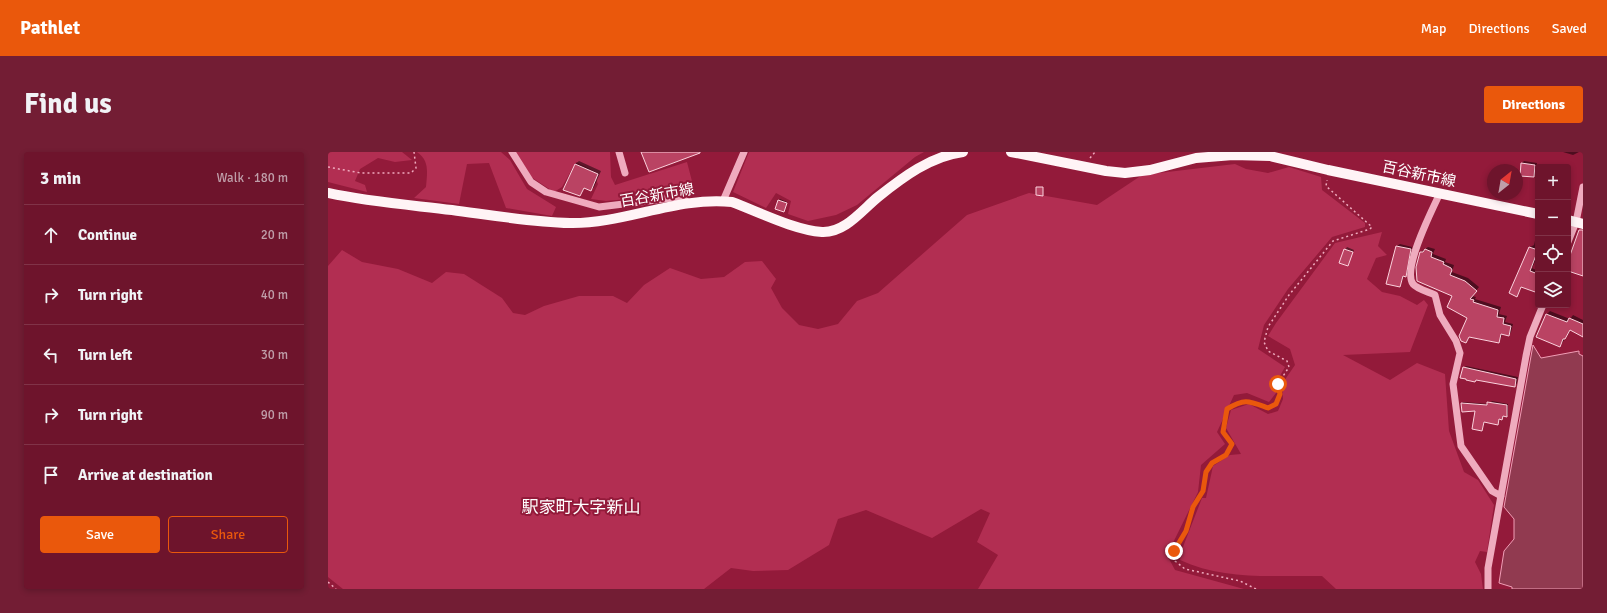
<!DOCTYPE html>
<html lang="en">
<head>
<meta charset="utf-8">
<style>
	body { margin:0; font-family:Signika,"Noto Sans JP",sans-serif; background:#731d34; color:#f1f3f6 }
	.controls { position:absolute; right:12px; top:12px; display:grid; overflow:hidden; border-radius:4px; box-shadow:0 2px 6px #0003 }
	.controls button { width:36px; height:36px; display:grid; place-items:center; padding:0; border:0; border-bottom:1px solid #803348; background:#6e142c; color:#f1f3f6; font:20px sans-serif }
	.compass { position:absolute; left:1159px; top:12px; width:36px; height:36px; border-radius:50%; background:#6e142c; box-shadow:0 2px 6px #0003; rotate:31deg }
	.stop { position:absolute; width:12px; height:12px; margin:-9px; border:3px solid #ea580c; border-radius:50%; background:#fff }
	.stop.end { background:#ea580c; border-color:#fff; box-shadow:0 1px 4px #0008 }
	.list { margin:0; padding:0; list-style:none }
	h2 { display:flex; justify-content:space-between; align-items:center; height:52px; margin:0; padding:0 16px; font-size:17px }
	h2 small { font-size:13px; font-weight:400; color:#bf9ea9 }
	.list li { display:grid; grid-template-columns:26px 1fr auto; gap:12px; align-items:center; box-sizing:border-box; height:60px; padding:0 16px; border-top:1px solid #803348 }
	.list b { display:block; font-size:15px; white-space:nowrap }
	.list em { font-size:13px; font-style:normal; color:#bf9ea9 }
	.actions { display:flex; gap:8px; padding:12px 16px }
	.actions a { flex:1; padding:9px 0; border:1px solid #ea580c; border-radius:4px; text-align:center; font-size:14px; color:#ea580c }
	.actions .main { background:#ea580c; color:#fff }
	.icon { flex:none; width:22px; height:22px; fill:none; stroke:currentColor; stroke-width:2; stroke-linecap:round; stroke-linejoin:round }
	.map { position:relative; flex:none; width:1255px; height:437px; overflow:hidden; border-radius:4px }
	header { display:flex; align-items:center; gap:24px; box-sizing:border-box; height:56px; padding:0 20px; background:#ea580c; color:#fff }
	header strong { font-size:19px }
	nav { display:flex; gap:22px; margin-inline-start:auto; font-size:14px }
	.intro { display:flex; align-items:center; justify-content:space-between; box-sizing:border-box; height:96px; padding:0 24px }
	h1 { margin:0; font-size:28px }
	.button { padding:10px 18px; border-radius:4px; background:#ea580c; color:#fff; font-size:14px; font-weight:700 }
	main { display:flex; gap:24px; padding:0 24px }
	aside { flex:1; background:#6e142c; border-radius:4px; box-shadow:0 2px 6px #0003 }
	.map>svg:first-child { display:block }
	.green { fill:#b22e52 }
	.water { fill:#913a50; stroke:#f19eb6 }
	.shadow { fill:#0007 }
	.building { fill:#ba4363; stroke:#fbd2dd }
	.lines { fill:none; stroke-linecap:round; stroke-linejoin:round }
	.path { stroke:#efabbe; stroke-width:1.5; stroke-dasharray:2 3; stroke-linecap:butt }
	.minor { stroke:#efabbe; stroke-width:7 }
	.major { stroke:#fff4f6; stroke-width:10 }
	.route { stroke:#ea580c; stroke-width:5 }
	.labels { text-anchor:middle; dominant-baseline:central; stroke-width:4; stroke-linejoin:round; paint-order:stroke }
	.street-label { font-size:15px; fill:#fff; stroke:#931a3a }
	.quarter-label { font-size:17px; fill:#fff; stroke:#931a3a }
</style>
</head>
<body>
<header>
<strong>Pathlet</strong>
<nav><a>Map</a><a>Directions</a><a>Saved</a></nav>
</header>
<div class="intro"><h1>Find us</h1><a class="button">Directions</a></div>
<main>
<aside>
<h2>3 min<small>Walk · 180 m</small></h2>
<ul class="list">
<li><svg class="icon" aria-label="ahead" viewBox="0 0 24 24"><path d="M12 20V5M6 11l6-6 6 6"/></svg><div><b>Continue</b></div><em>20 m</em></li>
<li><svg class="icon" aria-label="right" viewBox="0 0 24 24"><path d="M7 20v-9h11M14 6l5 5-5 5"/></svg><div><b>Turn right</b></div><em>40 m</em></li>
<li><svg class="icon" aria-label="left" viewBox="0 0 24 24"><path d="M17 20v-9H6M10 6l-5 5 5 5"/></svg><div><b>Turn left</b></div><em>30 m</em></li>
<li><svg class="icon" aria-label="right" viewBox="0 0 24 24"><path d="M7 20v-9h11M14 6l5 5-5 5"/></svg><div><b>Turn right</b></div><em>90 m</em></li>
<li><svg class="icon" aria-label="arrive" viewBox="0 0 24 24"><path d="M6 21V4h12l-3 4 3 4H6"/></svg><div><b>Arrive at destination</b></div></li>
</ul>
<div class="actions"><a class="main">Save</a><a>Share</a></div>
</aside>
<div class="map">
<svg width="1255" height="437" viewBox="0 0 1255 437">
	<rect width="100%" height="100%" fill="#931a3a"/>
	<path class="green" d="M 0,0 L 74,0 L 84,8 L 67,10 L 50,6 L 32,17 L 27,29 L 37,33 L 39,40 L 0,30 Z
		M 89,0 L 173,0 L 182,8 L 199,37 L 228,55 L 224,64 L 178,56 L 161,11 L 139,12 L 131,52 L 86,46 L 98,35 C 99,21 102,9 89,0 Z
		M 187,0 L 282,0 L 283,25 L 287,33 L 359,10 L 366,37 L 363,41 L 278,49 L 263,47 L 270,32 L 264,18 L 248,10 L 234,35 L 226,40 L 200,23 Z
		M 421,0 L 596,0 L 587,5 L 529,53 L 508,63 L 480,69 L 460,62 L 463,49 L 448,41 L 438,56 L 405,40 Z
		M 907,12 L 918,17 L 940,21 L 961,15 L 993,25 L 994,38 L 1037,71 L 1037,75 L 1004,85 L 960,137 L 936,173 L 930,197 L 957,215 L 949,229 L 948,241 L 941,250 L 919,241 L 906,243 L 889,280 L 897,292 L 873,313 L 870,340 L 839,403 L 847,418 L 916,437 L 650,437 L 670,403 L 649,390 L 662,361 L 653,357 L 604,386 L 538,358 L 510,367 L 501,393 L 460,418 L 425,419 L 403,416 L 376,437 L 15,437 L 0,425 L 0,114 L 14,98 L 34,110 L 70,117 L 104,131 L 118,120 L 136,122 L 174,146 L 185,161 L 197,163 L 216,154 L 251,144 L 285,144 L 299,151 L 316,133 L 342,116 L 373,127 L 396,125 L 417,110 L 434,109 L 448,127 L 443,136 L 454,156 L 471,173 L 490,177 L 510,172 L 529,149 L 550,141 L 639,63 L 701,41 L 769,53 L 814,23 Z
		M 1054,80 L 1050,94 L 1059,103 L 1048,106 L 1039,127 L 1054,140 L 1072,144 L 1089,153 L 1096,148 L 1100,153 L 1082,200 L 1015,203 L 1062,228 L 1089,211 L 1117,222 L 1121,279 L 1136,320 L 1150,328 L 1166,353 L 1159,400 L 1152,399 L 1147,410 L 1153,422 L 1155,437 L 1008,437 L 994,424 C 947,423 896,429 852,408 L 853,400 L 874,346 L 878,346 L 885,314 L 902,303 L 913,302 L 898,276 L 903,258 L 921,252 L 940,262 L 950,259 L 955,247 L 954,232 L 967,213 L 962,197 L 940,184 L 948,171 L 1007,91 Z"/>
	<path class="water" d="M 1205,193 L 1213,206 L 1251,199 L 1251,202 L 1255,204 L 1255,437 L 1184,437 L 1184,435 L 1171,431 L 1176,399 L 1186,387 L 1186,367 L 1176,355 Z"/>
	<path class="shadow" d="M 1235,0 L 1251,0 L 1245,3 Z
		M 251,9 L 273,19 L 266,35 L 263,38 L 257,35 L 252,43 L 247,12 Z
		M 1196,9 L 1209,11 L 1208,22 L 1206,24 L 1194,11 Z
		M 452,47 L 459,50 L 456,58 L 448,56 Z
		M 1210,76 L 1210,103 L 1204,116 L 1210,119 L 1210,139 L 1194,134 L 1189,144 L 1182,141 L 1202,95 L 1206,93 Z
		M 1072,92 L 1084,95 L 1080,122 L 1076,124 L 1072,134 L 1069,94 Z
		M 1019,95 L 1026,98 L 1020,112 L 1017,98 Z
		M 1100,95 L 1107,97 L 1105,102 L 1118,107 L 1117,110 L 1126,113 L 1124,120 L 1140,126 L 1151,135 L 1144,144 L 1148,145 L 1147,147 L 1173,155 L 1171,162 L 1179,164 L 1177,170 L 1185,172 L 1183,180 L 1181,183 L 1175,181 L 1171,190 L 1142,184 L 1138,190 L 1140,166 L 1093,100 Z
		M 1222,159 L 1242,167 L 1245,163 L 1255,168 L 1255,183 L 1243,178 L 1232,194 L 1210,185 L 1219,162 Z
		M 1138,214 L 1190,225 L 1189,231 L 1187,234 L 1149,227 L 1147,229 L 1136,216 Z
		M 1164,249 L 1180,252 L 1180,263 L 1172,267 L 1170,272 L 1157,269 L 1154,278 L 1148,258 L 1134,252 L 1135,250 L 1161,252 Z"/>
	<path class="building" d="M 313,0 L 372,0 L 372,1 L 321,20 Z
		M 1193,11 L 1207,13 L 1206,25 L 1192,24 Z
		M 247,12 L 270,22 L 263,39 L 256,36 L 252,44 L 235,38 Z
		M 708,35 L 715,35 L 715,44 L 708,43 Z
		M 450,48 L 459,51 L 456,60 L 447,57 Z
		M 1251,78 L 1255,78 L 1255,124 L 1240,119 L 1240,109 Z
		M 1068,94 L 1083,97 L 1078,125 L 1075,124 L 1072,135 L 1058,132 Z
		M 1201,95 L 1210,98 L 1202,119 L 1210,122 L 1210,141 L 1193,135 L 1189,145 L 1181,141 Z
		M 1016,97 L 1025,100 L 1020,114 L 1011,111 Z
		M 1097,97 L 1104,100 L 1103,105 L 1116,110 L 1115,112 L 1123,116 L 1124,118 L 1122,123 L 1137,129 L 1149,139 L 1142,147 L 1146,148 L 1145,150 L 1170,158 L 1169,165 L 1176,166 L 1175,172 L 1183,174 L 1181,184 L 1173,182 L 1171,191 L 1141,185 L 1138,191 L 1133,189 L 1131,184 L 1139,166 L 1119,155 L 1124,144 L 1089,129 L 1088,115 L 1092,100 L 1095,100 Z
		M 1218,162 L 1239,170 L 1241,166 L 1255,172 L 1255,185 L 1242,178 L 1237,187 L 1235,187 L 1232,195 L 1208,185 Z
		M 1135,215 L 1188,227 L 1187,235 L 1148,228 L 1147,230 L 1138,228 L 1138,227 L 1132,226 Z
		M 1159,250 L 1179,253 L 1179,265 L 1175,264 L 1174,268 L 1171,267 L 1170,273 L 1156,270 L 1154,279 L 1144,277 L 1147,259 L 1134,260 L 1133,251 L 1159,253 Z"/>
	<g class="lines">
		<path class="path" d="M 762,6 L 767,0
			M 0,15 L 33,21 L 83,21 L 88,16 L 86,0
			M 0,430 L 8,437
			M 928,437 L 912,429 L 857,417 L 847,409 L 846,399 L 858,379 L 865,355 L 875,339 L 878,320 L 885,311 L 898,303 L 904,292 L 895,280 L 899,257 C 917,246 921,248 940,256 L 948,252 L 952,242 L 950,232 L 961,215 L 959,209 L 940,199 L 936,190 L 940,175 L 961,143 L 1005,89 L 1042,77 L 1044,75 L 998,34 L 999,28"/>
		<path class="minor" d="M 184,0 L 203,30 L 218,40 L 271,55 L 353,45 L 362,52
			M 291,0 L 297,21
			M 1112,41 C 1104,58 1074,117 1085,132 C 1089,137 1101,140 1107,143 L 1112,163 L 1128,189 L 1132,201 L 1125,232 L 1133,294 L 1164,339 L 1173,344
			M 395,49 L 416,0
			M 1240,90 L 1248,70 L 1255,35
			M 1160,437 L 1160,416 L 1198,204 L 1202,185 L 1215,153"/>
		<path class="major" d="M 683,0 L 778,19 L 797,21 L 822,18 L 868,6 L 905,3 L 942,4 L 1000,18 L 1210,62
			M 0,41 C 41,50 83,53 124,58 C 162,63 202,70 242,71 C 296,72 350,44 404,50 C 431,60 466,78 494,80 C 517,81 534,58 550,45 C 575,25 603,4 635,0
			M 1240,68 L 1255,72"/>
	</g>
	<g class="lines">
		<path class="route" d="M 846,399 L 858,379 L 865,355 L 875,339 L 878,320 L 884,311 L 898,303 L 904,292 L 895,280 L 899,257 C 917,246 921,249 940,256 L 948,252 L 952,242 L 950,232"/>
	</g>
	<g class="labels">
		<g class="street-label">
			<text transform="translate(1091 22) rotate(12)">百谷新市線</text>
			<text transform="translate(329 43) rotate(-10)">百谷新市線</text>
		</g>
		<g class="quarter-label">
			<text x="253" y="355">駅家町大字新山</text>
		</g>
	</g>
</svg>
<div class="controls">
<button>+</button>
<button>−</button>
<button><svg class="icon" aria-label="locate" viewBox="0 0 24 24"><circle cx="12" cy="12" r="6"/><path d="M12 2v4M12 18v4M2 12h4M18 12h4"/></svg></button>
<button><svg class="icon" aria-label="layers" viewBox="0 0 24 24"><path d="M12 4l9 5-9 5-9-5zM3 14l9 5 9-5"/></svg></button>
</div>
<svg class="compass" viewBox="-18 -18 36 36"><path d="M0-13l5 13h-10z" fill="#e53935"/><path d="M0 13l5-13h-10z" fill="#bf9ea9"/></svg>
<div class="stop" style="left:950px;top:232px"></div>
<div class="stop end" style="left:846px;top:399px"></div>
</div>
</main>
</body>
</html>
